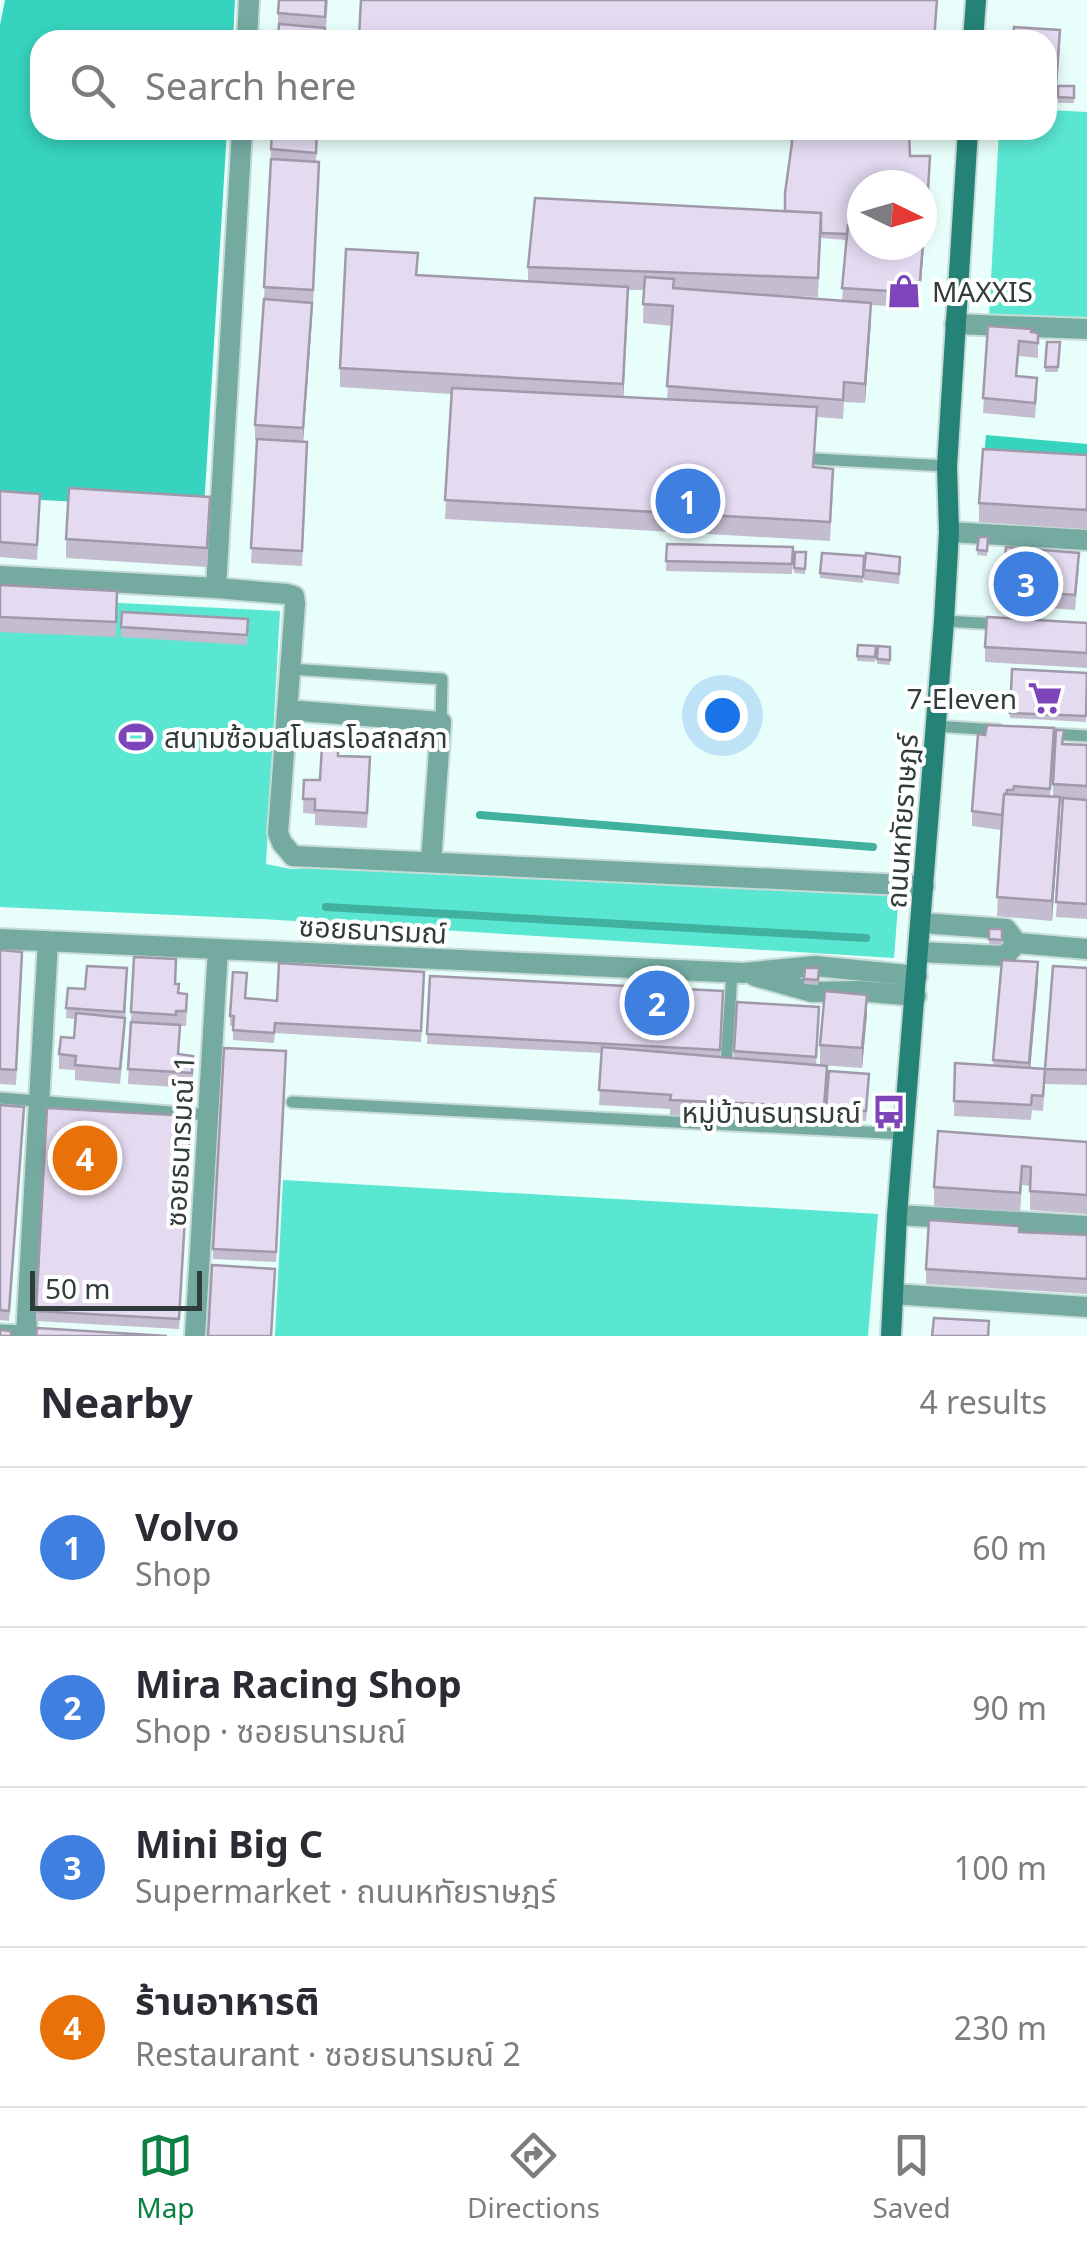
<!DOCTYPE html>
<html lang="en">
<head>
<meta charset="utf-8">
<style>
	body { margin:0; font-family:"Noto Sans","Noto Sans Thai",sans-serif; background:#f2f2f3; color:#2b2b33 }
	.compass { position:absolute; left:847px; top:170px; width:90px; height:90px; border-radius:50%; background:#fff; box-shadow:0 5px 15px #0003; rotate:95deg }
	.scale { position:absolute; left:30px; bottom:25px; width:172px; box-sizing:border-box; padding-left:10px; border:5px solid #313d3a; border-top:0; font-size:28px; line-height:35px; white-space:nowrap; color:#313d3a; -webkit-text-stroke:8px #fff; paint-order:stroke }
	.you { position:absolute; left:722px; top:715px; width:35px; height:35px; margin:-25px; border:8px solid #fff; border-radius:50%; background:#1a73e8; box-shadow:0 0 0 15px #1a73e833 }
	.badge { display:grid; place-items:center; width:65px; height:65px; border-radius:50%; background:#0b8043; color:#fff; font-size:32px; font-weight:700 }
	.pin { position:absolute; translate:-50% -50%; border:5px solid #fff; box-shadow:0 2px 10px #0006 }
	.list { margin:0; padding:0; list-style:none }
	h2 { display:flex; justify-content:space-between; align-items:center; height:130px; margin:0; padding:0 40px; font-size:42px }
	h2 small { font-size:32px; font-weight:400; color:#7c7c81 }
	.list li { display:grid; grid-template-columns:65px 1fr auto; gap:30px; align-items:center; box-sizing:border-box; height:160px; padding:0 40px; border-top:2px solid #e1e1e2 }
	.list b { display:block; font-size:38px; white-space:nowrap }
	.list p { margin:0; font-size:32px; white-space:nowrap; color:#7c7c81 }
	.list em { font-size:32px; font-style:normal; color:#7c7c81 }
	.icon { flex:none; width:55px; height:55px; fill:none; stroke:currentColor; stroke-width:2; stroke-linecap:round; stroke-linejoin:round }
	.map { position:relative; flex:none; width:1087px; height:1336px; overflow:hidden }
	.search { position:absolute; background:#fff; box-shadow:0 5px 15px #0003; left:30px; right:30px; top:30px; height:110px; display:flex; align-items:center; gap:25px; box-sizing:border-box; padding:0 35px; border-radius:30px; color:#7c7c81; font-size:38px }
	.sheet { height:770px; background:#fff }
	nav { display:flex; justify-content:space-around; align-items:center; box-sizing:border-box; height:140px; border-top:2px solid #e1e1e2; background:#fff; font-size:28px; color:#7c7c81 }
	nav a { display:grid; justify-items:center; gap:5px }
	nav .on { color:#0b8043 }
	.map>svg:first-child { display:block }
	.green { fill:#5ae7d2 }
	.forest { fill:#36d3be }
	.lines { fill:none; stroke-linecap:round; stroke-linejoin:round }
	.stream { stroke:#40b09f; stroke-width:8 }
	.service-casing { stroke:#c7dbd7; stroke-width:15 }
	.minor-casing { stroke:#c7dbd7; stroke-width:24 }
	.secondary-casing { stroke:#c7dbd7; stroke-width:24 }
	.service { stroke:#74aaa0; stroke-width:11 }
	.minor { stroke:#74aaa0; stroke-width:20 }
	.secondary { stroke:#248276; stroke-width:20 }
	.wall { fill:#c4bccf; fill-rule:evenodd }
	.shaded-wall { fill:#a099a9 }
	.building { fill:#e4dbf1; stroke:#a099a9; stroke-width:2.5 }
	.labels { text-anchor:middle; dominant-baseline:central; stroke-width:8; stroke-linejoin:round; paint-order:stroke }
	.poi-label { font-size:28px; fill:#313d3a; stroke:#fff; text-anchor:start }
	.street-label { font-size:28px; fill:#313d3a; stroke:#fff }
</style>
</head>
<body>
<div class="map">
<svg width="1087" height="1336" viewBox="0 0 1087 1336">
	<rect width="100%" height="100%" fill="#e8fefa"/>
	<path class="green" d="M 1047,110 L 1087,112 L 1087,319 L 989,317 L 999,130 L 1047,130 Z
		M 0,597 L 280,611 L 266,864 L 291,869 L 431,862 L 899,893 L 894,958 L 262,919 L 0,907 Z
		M 283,1180 L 878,1214 L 868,1336 L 275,1336 Z"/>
	<path class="forest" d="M 5,0 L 235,0 L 233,40 L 40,40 L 40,130 L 227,130 L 204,508 L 0,498 L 0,25 Z
		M 986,435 L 1087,444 L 1087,475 L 983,468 Z"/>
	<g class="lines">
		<path class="stream" d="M 480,815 L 873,847
			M 326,907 L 866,938"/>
		<g class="service-casing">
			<path id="service" d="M 815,459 L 947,466
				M 944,621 L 998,624
				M 290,669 L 442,679 L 441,722
				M 934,726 L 998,730
				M 1051,734 L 1087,736
				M 726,1065 L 732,973
				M 0,1098 L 208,1115
				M 292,1102 L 905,1134
				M 0,1330 L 28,1331"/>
		</g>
		<g class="minor-casing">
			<path id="minor" d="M 247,40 L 249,0
				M 955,324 L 1087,329
				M 949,532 L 1087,540
				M 0,576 L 216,588 L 242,130
				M 216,588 L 287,594 L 294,596 L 295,604 L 278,833 L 282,843 L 293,856 L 924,886
				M 287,710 L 441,722 L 431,862
				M 922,923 L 1006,929 L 1017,943 L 1087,949
				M 0,939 L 743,973 L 815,966 L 917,976
				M 919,952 L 1005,956 L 1017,943
				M 755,976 L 812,992 L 859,991 L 916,996
				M 897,1215 L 1087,1226
				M 893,1294 L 1087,1307
				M 26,1336 L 48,941
				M 195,1336 L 218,949"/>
		</g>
		<g class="secondary-casing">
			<path id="secondary" d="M 973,40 L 976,0
				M 891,1336 L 897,1215 L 944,621 L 949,532 L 947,466 L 968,130"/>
		</g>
		<use href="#service" class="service"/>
		<use href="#minor" class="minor"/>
		<use href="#secondary" class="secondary"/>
	</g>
	<path class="wall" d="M 328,0 L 325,40 L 278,28 L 278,13 Z
		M 1047,40 L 1060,45 L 1056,100 L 1047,100 Z
		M 1058,86 L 1074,86 L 1074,103 L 1058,103 Z
		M 272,130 L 318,130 L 316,161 L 319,176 L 313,305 L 303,442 L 307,457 L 302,566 L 251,563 L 257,440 L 255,440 L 255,425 L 264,299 Z
		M 775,130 L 931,130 L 931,137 L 909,138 L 910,156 L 930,156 L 928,195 L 922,195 L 922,185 L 862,185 L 924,245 L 919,308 L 871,305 L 865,403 L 844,402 L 843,419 L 817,417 L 814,467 L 833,488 L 830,541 L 445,519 L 451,394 L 340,387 L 340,368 L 418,275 L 528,281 L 528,267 L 785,211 L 792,145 L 791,130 ZM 821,234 L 821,238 L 847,240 L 842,301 L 767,295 L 818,297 ZM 628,290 L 644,290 L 643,323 L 672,326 L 667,400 L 623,397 Z
		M 988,326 L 1038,333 L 1038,358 L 1019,356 L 1017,376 L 1037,393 L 1035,418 L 983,413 Z
		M 1047,342 L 1060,342 L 1058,372 L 1045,372 Z
		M 1087,455 L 1087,529 L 979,522 L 979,503 Z
		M 0,491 L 40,509 L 37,560 L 0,557 Z
		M 210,516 L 207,567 L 66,558 L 66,539 Z
		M 979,537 L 988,537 L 987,556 L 977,555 Z
		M 667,544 L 793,547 L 792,574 L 666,571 Z
		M 795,552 L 806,552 L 805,574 L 794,573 Z
		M 822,553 L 864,556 L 863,583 L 820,578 Z
		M 900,567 L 899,584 L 864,580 L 864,570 Z
		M 1079,568 L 1075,610 L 1002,604 L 1002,589 Z
		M 0,585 L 117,591 L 116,637 L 0,632 Z
		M 122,612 L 248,619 L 247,645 L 121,637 Z
		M 1087,623 L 1087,668 L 985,662 L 985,647 Z
		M 858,645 L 876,646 L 875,662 L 857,661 Z
		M 878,646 L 890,647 L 890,665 L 877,664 Z
		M 1012,669 L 1087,673 L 1086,722 L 1010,718 Z
		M 1054,743 L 1050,796 L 1053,797 L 1053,784 L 1064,744 L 1087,745 L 1087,919 L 1056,917 L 1063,804 L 1060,804 L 1052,921 L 997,916 L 1001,830 L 972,826 L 972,811 Z
		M 338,756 L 370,772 L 367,828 L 315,825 L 315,814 L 303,813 L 304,780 L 320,780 Z
		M 989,929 L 1002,929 L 1002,945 L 989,944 Z
		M 0,950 L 22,967 L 16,1085 L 0,1084 Z
		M 134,957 L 175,984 L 187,1009 L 186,1026 L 180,1026 L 179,1055 L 193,1071 L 192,1088 L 128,1084 Z
		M 1002,960 L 1038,981 L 1030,1068 L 1045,1084 L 1043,1111 L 1032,1110 L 1031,1120 L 954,1116 L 955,1063 L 993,1065 Z
		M 127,968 L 125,1033 L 120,1084 L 75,1080 L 75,1070 L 59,1069 L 59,1054 L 74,1038 L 75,1019 L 66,1018 L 68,988 L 85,989 Z
		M 805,968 L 819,968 L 818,985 L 804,984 Z
		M 1087,968 L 1087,1085 L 1045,1084 L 1045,1069 Z
		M 424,972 L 421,1042 L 275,1033 L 274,1043 L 233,1040 L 233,1026 L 230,1026 L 230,1016 L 247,983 L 246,998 L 277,1001 Z
		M 430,976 L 723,991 L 720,1057 L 734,1058 L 737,1002 L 819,1017 L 816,1065 L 827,1081 L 824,1122 L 670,1115 L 670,1109 L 599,1105 L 602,1053 L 427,1044 Z
		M 867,1014 L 862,1068 L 820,1065 L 820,1045 Z
		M 286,1051 L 276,1262 L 213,1259 L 213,1249 Z
		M 869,1084 L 866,1121 L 826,1118 L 826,1108 Z
		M 0,1105 L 24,1117 L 9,1321 L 0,1320 Z
		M 191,1126 L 179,1329 L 36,1321 L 36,1311 Z
		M 1087,1142 L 1087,1214 L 1030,1210 L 1030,1186 L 1022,1185 L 1020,1212 L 934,1206 L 934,1187 Z
		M 1019,1232 L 1087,1235 L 1087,1294 L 926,1284 L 926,1269 Z"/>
	<path class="shaded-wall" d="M 924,230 L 924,245 L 919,308 L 919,293 Z
		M 628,287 L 628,306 L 623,403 L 623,384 Z
		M 312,303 L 312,318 L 303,443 L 303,428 Z
		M 871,303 L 871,322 L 865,403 L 865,384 Z
		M 1060,797 L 1060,816 L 1052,921 L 1052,901 Z
		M 1038,962 L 1038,981 L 1029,1083 L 1029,1063 Z
		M 867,995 L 867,1014 L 862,1068 L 862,1048 Z"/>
	<path class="building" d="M 279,0 L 326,0 L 325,17 L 278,13 Z
		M 361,0 L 937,0 L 934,40 L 411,40 L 359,38 Z
		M 279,24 L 325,28 L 324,40 L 278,40 Z
		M 1014,27 L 1060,30 L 1056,85 L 1047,85 L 1047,40 L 1013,40 Z
		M 1058,86 L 1074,86 L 1074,98 L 1058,97 Z
		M 272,130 L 317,130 L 316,153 L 271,149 Z
		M 791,130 L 862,130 L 909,133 L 910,156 L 930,156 L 928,190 L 922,190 L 922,185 L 862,185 L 862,226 L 848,225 L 847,234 L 821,233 L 821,213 L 785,211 L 785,193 L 792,143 Z
		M 271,159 L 319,162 L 313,290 L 264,287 Z
		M 535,198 L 821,213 L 818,278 L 528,267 Z
		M 848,225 L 862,226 L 862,245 L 922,245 L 922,230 L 924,230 L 919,293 L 842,288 Z
		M 346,249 L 418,253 L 416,275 L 628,287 L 623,384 L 340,368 Z
		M 645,277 L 674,279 L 673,288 L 871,303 L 865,384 L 844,382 L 843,400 L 667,386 L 673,306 L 643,304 Z
		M 264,299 L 312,303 L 303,428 L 255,425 Z
		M 988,326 L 1032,329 L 1031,332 L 1038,333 L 1038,343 L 1019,341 L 1016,376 L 1037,378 L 1035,403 L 983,398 Z
		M 1047,342 L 1060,342 L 1058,367 L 1045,367 Z
		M 452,388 L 817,407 L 813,467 L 833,469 L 830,522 L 445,500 Z
		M 257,439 L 307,442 L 302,551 L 251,548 Z
		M 983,449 L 1087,455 L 1087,510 L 979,503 Z
		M 69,488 L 210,497 L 207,548 L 66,539 Z
		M 0,491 L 40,494 L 37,545 L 0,542 Z
		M 979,537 L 988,537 L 987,551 L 977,550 Z
		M 667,544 L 793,547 L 792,564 L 666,561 Z
		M 1006,547 L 1079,553 L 1075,595 L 1002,589 Z
		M 795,552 L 806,552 L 805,569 L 794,568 Z
		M 822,553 L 864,556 L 863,577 L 820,573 Z
		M 866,553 L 900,557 L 899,574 L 864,570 Z
		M 0,585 L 117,591 L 116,622 L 0,617 Z
		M 122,612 L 248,619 L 247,635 L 121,627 Z
		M 987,617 L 1087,623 L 1087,653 L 985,647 Z
		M 858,645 L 876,646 L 875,657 L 857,656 Z
		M 878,646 L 890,647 L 890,660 L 877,659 Z
		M 1012,669 L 1087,673 L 1086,716 L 1010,713 Z
		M 987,725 L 1054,728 L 1050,789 L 1014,786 L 1013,790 L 1007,790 L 1006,794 L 1004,794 L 1002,815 L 972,811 L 978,734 L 985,735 Z
		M 1056,730 L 1064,730 L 1062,744 L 1087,745 L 1087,786 L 1053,784 Z
		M 322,745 L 338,746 L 338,756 L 370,757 L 367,813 L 315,810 L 315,799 L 303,799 L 304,780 L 320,780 Z
		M 1004,794 L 1060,797 L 1052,901 L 997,897 Z
		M 1063,798 L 1087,800 L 1087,904 L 1056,902 Z
		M 989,929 L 1002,929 L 1002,940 L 989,939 Z
		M 0,950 L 22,952 L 16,1070 L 0,1069 Z
		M 134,957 L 176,959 L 175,984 L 179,984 L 178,993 L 187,994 L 186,1011 L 176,1011 L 176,1015 L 131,1012 Z
		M 1002,960 L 1038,962 L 1029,1063 L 993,1060 Z
		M 279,963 L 424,972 L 421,1031 L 275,1023 L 274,1033 L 233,1030 L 234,1016 L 230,1016 L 233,972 L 247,973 L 245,998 L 277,1001 Z
		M 87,966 L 127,968 L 124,1012 L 66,1008 L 68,988 L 85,989 Z
		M 1053,966 L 1087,968 L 1087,1070 L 1045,1069 Z
		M 805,968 L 819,968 L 818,980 L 804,979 Z
		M 430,976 L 723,991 L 720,1050 L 427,1034 Z
		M 825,991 L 867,995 L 862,1048 L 820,1045 Z
		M 737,1002 L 819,1007 L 816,1057 L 734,1051 Z
		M 76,1013 L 125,1018 L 120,1069 L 75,1065 L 76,1056 L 59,1054 L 61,1037 L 74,1038 Z
		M 131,1022 L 180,1025 L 178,1054 L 193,1056 L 192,1073 L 128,1069 Z
		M 602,1047 L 827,1066 L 824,1107 L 670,1100 L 671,1095 L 599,1090 Z
		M 224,1048 L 286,1051 L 276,1252 L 213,1249 Z
		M 955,1063 L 1045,1069 L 1043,1096 L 1032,1095 L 1031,1105 L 954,1101 Z
		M 829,1071 L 869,1074 L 866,1111 L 826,1108 Z
		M 0,1105 L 24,1107 L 9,1311 L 0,1310 Z
		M 47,1108 L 191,1116 L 179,1319 L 36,1311 Z
		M 938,1131 L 1087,1142 L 1087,1195 L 1030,1191 L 1031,1167 L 1022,1166 L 1020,1193 L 934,1187 Z
		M 929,1220 L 1019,1226 L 1019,1232 L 1087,1235 L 1087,1279 L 926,1269 Z
		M 212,1265 L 275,1269 L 271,1336 L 208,1336 Z
		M 934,1318 L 989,1321 L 988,1336 L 932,1336 Z
		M 37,1328 L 167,1336 L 36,1336 Z
		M 0,1330 L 11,1331 L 11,1336 L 0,1336 Z"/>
	<defs>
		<g id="shop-bare" transform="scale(2.7)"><path d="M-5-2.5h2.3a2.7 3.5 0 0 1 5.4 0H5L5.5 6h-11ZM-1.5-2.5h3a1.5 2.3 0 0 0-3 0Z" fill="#7e45bb" stroke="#fff" stroke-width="2.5" paint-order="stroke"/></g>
		<g id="supermarket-bare" transform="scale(2.7)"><path d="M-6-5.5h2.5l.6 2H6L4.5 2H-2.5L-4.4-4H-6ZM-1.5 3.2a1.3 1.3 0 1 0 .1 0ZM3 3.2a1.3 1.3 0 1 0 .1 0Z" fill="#7e45bb" stroke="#fff" stroke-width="2.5" paint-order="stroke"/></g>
		<g id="stadium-bare" transform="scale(2.7)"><path d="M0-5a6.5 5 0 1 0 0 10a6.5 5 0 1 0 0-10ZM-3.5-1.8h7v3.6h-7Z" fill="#7e45bb" stroke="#fff" stroke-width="2.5" paint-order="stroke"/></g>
		<g id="bus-bare" transform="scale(2.7)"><path d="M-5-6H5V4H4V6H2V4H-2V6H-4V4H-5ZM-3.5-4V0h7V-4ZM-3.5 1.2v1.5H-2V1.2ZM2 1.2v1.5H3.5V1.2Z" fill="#7e45bb" stroke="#fff" stroke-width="2.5" paint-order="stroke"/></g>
	</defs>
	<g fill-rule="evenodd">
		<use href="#shop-bare" x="904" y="291"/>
		<use href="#supermarket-bare" x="1045" y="698"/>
		<use href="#stadium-bare" x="136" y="737"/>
		<use href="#bus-bare" x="889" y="1112"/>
	</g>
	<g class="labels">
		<g class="poi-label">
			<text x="932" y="291">MAXXIS</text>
			<text x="1017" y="698" text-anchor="end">7-Eleven</text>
			<text x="164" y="737">สนามซ้อมสโมสรโอสถสภา</text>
			<text x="861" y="1112" text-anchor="end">หมู่บ้านธนารมณ์</text>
		</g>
		<g class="street-label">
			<text transform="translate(901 821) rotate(-86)">ถนนหทัยราษฎร์</text>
			<text transform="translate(373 929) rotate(3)">ซอยธนารมณ์</text>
			<text transform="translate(179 1141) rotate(-87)">ซอยธนารมณ์ 1</text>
		</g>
	</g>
</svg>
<svg class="compass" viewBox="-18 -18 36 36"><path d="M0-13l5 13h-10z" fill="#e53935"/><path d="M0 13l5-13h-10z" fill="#7c7c81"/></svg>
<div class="scale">50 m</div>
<div class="you"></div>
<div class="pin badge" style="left:688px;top:501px;background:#3f7fe0">1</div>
<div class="pin badge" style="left:657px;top:1003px;background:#3f7fe0">2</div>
<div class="pin badge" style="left:1026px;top:584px;background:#3f7fe0">3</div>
<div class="pin badge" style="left:85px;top:1158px;background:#e8710a">4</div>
<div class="search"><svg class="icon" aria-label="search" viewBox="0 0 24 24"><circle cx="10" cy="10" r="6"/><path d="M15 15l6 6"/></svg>Search here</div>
</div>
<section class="sheet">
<h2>Nearby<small>4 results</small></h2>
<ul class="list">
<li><span class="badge" style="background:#3f7fe0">1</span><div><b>Volvo</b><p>Shop</p></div><em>60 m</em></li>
<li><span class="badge" style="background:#3f7fe0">2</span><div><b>Mira Racing Shop</b><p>Shop · ซอยธนารมณ์</p></div><em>90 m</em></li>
<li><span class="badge" style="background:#3f7fe0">3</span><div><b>Mini Big C</b><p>Supermarket · ถนนหทัยราษฎร์</p></div><em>100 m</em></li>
<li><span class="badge" style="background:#e8710a">4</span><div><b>ร้านอาหารติ</b><p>Restaurant · ซอยธนารมณ์ 2</p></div><em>230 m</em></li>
</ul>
</section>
<nav>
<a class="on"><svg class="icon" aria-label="map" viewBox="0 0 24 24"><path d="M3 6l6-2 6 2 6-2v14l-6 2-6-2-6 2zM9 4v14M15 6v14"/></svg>Map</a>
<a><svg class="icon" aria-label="directions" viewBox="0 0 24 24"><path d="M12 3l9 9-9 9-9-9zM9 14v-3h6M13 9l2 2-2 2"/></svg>Directions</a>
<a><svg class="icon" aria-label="saved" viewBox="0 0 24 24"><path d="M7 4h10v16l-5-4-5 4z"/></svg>Saved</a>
</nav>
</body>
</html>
